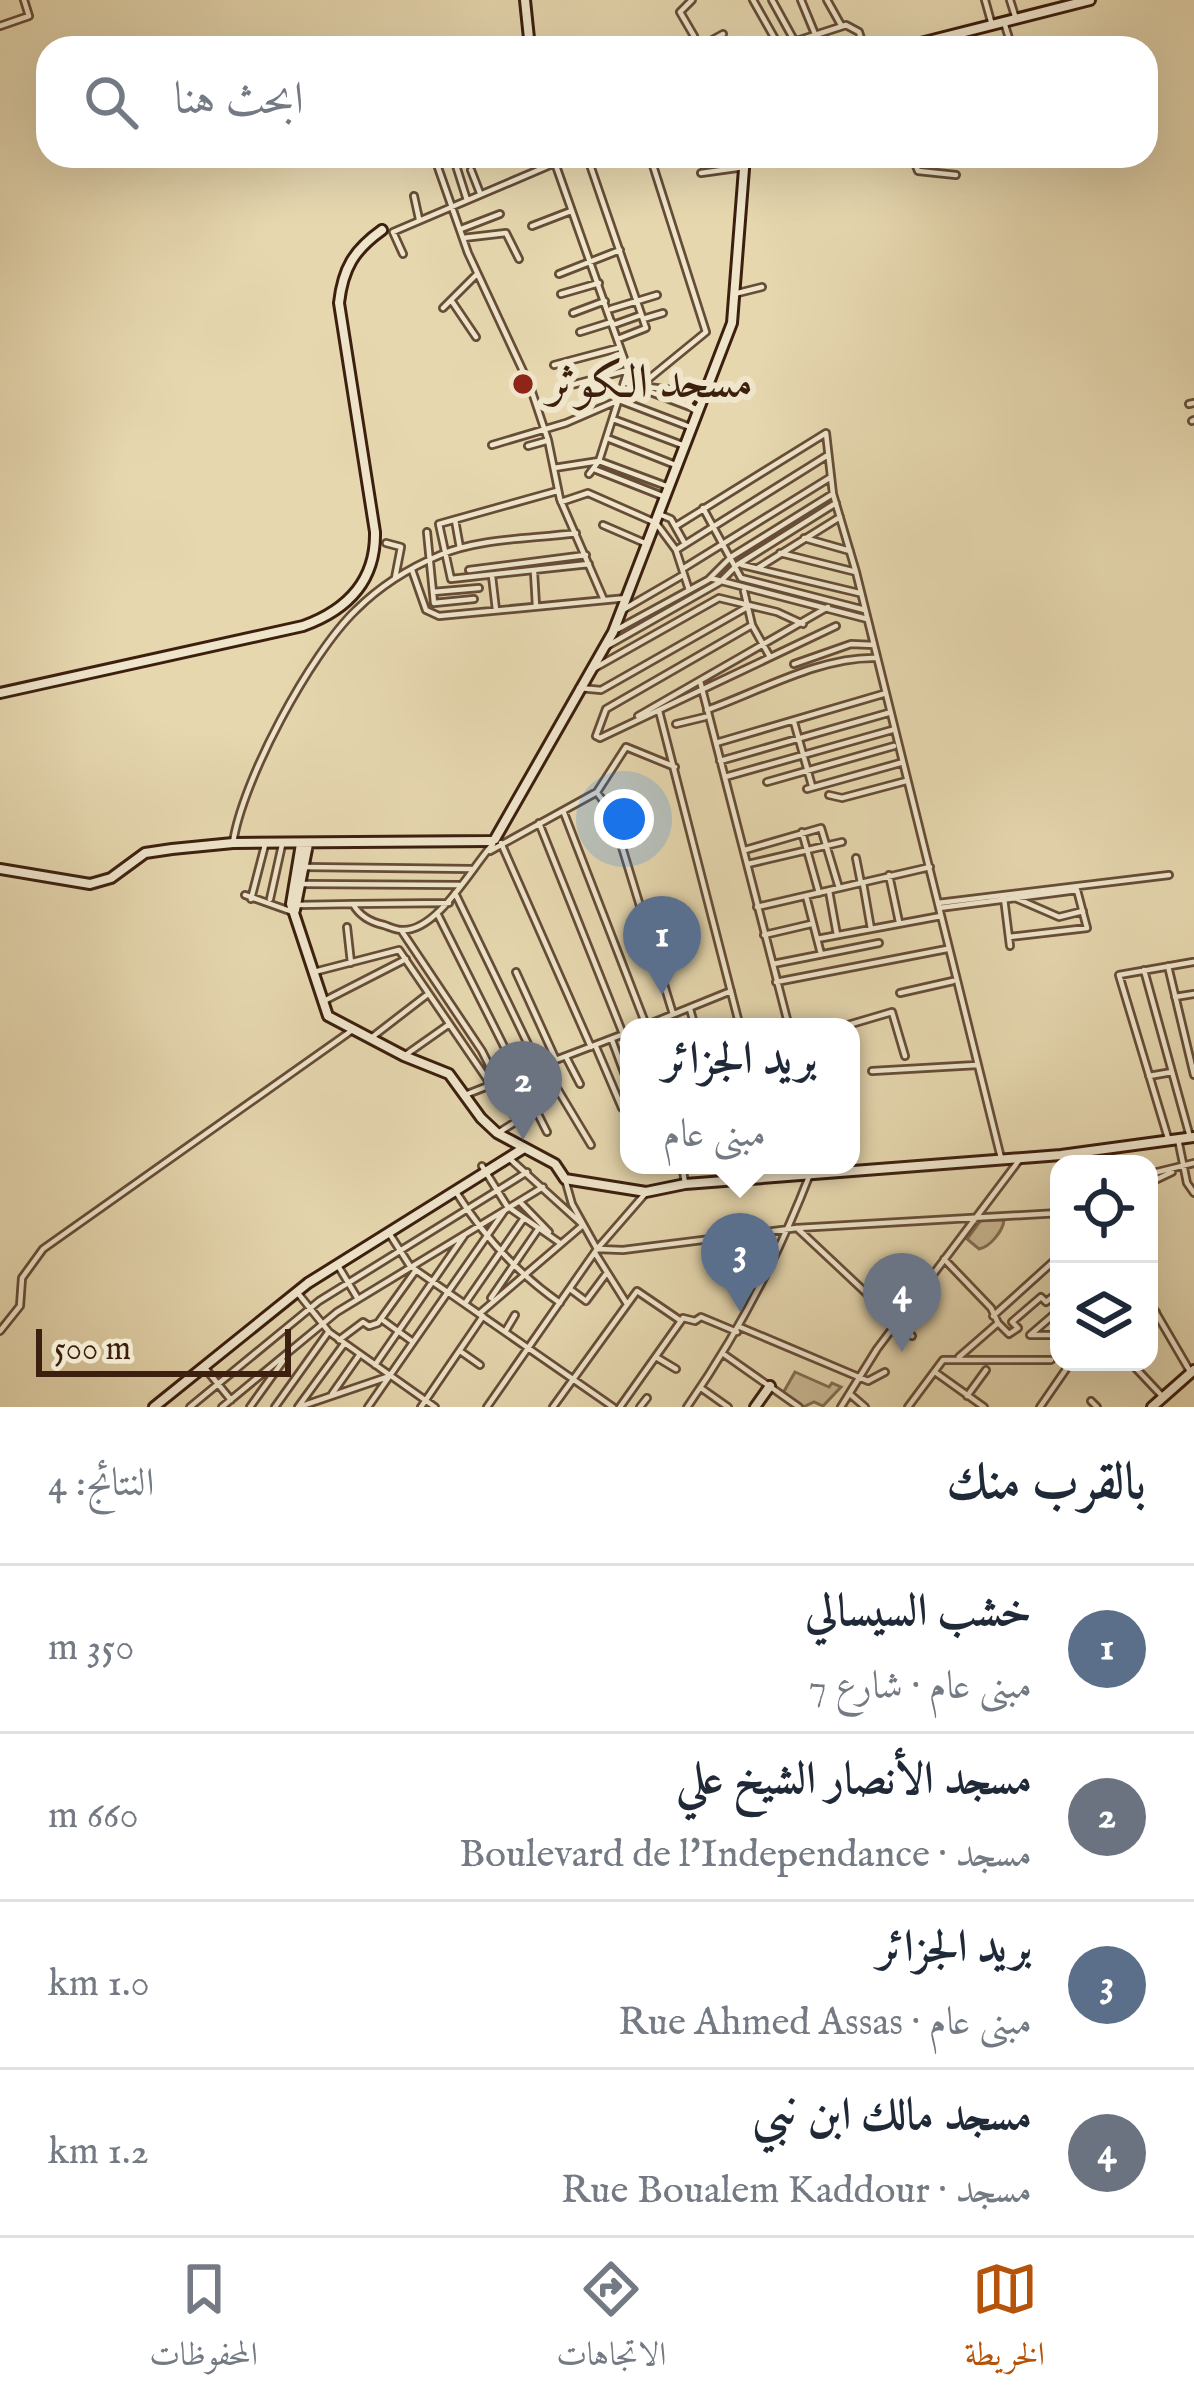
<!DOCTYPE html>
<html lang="ar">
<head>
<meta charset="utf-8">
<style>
	body { margin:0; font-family:"IM FELL English",Amiri,serif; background:#f6f6f7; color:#1f2937; direction:rtl }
	.controls { position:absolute; right:36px; bottom:36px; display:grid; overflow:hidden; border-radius:24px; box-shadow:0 12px 48px #0002 }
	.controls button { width:108px; height:108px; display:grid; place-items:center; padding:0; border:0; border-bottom:3px solid #e0e1e3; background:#fff; color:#1f2937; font:60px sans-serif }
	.scale { position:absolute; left:36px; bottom:30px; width:255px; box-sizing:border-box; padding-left:12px; border:6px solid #3c1f0f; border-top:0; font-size:33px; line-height:42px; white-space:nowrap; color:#3c1f0f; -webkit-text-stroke:9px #efe5cb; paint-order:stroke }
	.you { position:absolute; left:624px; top:819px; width:42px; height:42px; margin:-30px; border:9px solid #fff; border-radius:50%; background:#1a73e8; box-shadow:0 0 0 18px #1a73e833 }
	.badge { display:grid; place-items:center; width:78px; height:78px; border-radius:50%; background:#b45309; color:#fff; font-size:39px; font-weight:700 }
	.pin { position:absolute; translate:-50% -99px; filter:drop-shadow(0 3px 6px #0008) }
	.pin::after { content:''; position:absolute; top:63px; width:42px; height:36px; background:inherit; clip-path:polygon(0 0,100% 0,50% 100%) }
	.popup { position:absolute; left:620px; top:1018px; width:240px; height:156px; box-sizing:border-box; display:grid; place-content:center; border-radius:24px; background:#fff; filter:drop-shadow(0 3px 9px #0005); font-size:39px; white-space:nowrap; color:#747a83 }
	.popup b { font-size:45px; color:#1f2937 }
	.popup::after { content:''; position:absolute; left:50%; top:100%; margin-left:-24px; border:24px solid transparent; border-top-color:#fff }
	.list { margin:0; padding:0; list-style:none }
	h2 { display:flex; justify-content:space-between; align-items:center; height:156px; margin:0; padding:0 48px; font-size:51px }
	h2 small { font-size:39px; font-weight:400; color:#747a83 }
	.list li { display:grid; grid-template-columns:78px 1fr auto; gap:36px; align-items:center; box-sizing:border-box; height:168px; padding:0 48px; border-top:3px solid #e0e1e3 }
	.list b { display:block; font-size:45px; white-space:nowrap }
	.list p { margin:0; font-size:39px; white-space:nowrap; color:#747a83 }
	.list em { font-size:39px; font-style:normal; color:#747a83 }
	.icon { flex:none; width:66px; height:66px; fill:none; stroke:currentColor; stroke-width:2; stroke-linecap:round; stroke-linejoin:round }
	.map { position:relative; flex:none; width:1194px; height:1407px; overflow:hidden; direction:ltr }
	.search { position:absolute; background:#fff; box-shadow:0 12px 48px #0002; left:36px; right:36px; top:36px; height:132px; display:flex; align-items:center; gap:30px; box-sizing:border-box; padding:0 42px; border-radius:36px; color:#747a83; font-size:45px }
	.sheet { height:828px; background:#fff }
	nav { display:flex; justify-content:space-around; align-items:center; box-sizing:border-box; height:168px; border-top:3px solid #e0e1e3; background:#fff; font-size:33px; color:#747a83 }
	nav a { display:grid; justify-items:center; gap:6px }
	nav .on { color:#b45309 }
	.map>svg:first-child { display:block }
	.green { fill:#c9b894; stroke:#826c52; stroke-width:3 }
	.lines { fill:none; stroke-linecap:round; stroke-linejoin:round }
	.street-casing { stroke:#664d37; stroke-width:10 }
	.secondary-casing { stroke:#3c1f0f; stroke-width:14 }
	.street { stroke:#efe5cb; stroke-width:4.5 }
	.secondary { stroke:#efe5cb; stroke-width:8 }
	.poi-dot { fill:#8f2418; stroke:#efe5cb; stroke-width:4.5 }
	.labels { text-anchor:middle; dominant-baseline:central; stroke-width:12; stroke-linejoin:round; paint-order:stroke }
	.poi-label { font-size:48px; fill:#3c1f0f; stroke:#efe5cb; text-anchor:start }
</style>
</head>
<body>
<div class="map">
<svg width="1194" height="1407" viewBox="0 0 1194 1407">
	<rect width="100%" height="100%" fill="#e6d7af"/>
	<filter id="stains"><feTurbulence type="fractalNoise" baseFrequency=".00167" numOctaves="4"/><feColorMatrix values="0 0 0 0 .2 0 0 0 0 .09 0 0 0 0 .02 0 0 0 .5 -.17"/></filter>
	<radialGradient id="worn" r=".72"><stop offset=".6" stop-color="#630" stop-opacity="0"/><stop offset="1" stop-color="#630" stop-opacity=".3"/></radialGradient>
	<path class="green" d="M 981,1220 L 1004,1220 C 1003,1231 990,1247 979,1249 L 967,1239 Z
		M 795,1372 L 829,1387 L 832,1383 L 841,1387 L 823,1406 L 814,1402 L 803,1407 L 783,1393 Z"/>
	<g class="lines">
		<g class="street-casing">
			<path id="street" d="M 753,0 L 779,46
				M 772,0 L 794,40
				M 801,0 L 815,34
				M 827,0 L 841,25
				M 985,0 L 992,25
				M 1010,0 L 1016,19
				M 1004,22 L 1012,48
				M 0,26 L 29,16 L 24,0
				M 684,48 L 694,36 L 680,12 L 692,0
				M 698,48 L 723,34
				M 775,48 L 846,25 L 859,32 L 864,48
				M 434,156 L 468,253 L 530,386 L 548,440 L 560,499 L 604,600
				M 453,156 L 467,200
				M 587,156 L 646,328 L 618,339
				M 912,156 L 918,171 L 956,175
				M 555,163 L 628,370 L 564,387
				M 471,170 L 480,193
				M 701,173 L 744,167
				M 414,196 L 419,219
				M 532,226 L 571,211
				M 461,229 L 500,214
				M 463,238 L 506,233 L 519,259
				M 403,254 L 393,232 L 555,163
				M 559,274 L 620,250
				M 738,293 L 762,287
				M 561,294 L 599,283
				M 451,300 L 476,337
				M 443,308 L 477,274
				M 611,309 L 657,295
				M 573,313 L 605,301
				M 643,319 L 663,313
				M 613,325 L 641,315
				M 580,332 L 612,322
				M 554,365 L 618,348
				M 624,382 L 698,410
				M 640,386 L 706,332 L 650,156
				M 1189,404 L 1194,403
				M 613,419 L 685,446
				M 1192,421 L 1194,420
				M 607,438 L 678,466
				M 492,445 L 566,423 L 619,400 L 690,427
				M 528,446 L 546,441
				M 554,468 L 599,461 L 669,487
				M 594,469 L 665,497
				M 589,474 L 599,461 L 628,370 L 640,386 L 705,394
				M 557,491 L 439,524 L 451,579 L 589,564
				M 561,502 L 588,493 L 656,523 L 676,550
				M 703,508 L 741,578 L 865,610
				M 659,514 L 671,519 L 685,544
				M 455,520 L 460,548
				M 603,525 L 647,544
				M 676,526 L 826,433 L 833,494 L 856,572 L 1001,1158
				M 427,532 L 434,603 L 474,599
				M 804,538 L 850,551
				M 386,543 L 401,547 L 395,578
				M 780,553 L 856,572
				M 742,565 L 859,593
				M 684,568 L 831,477
				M 758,568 L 840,517
				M 412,570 L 426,610 L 439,616 L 627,598
				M 469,570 L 586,555
				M 534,572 L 536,606
				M 492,576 L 496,610
				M 710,578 L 867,619
				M 689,590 L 676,550 L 828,455
				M 744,591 L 752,625 L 770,657
				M 433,592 L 479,588
				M 621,611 L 683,575
				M 752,625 L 606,709 L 596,736 L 600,738 L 836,626
				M 618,629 L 708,580 L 731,557 L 831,495
				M 607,646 L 720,582 L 737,565 L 836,503
				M 794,664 L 851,644 L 874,645
				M 593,669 L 719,598 L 777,612 L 803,624
				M 700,681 L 789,1027
				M 579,688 L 601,690 L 749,606
				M 707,710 C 760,691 821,656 877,658
				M 659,711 L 740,1027
				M 638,716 L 828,607
				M 794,722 L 812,786
				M 676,724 L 705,717
				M 716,743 L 883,694
				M 720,761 L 888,713
				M 725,777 L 892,730
				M 767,782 L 894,746
				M 807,789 L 900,763
				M 598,794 L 611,811 L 673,1014
				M 829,795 L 842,798 L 906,781
				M 564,813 L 646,1025
				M 539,823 L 623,1034
				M 802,832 L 819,893
				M 233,843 C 242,781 310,654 356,610 C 379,587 409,568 440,555 C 480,538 532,539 576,533
				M 501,843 L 591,1047
				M 745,850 L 821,828 L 839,888
				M 490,851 L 597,792 L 626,747 L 675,767
				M 856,858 L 861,883
				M 748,864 L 842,842
				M 304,867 L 471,869
				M 889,875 L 899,922
				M 863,883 L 871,929
				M 303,884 L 459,885
				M 829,891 L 837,935
				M 455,893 L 539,1067
				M 245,895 L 290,911
				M 806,896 L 821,954
				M 1013,897 L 1059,917 L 1083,911
				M 1004,898 L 1010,946
				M 251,899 L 265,845
				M 270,899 L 282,845
				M 938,903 L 1169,875
				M 353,904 L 449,903
				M 298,905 L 353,904 C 359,915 370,922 384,925 C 390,927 395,930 402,930 C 437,932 472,867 493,844
				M 757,907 L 930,867
				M 939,908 L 1077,890 L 1087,928 L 1009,937
				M 437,913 L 547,1132
				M 347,927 L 351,963
				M 401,930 L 482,1051 L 517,1121 L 498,1133
				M 764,935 L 811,924
				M 817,939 L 941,916
				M 773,964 L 879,943
				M 1168,966 L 1194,1075
				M 1144,970 L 1190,1137
				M 314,972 L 399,950 L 491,1085
				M 516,972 L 556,1060
				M 776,982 L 947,949
				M 900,993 L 953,981
				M 1175,997 L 1194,994
				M 322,1002 L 406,959
				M 690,1009 L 695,1027
				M 642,1027 L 731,991
				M 805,1027 L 820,1023 L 824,1027
				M 841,1027 L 892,1012 L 905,1056
				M 371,1038 L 428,994
				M 612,1040 L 629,1086
				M 596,1047 L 622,1108
				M 404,1056 L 448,1025
				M 566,1057 L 580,1084
				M 543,1065 L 591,1145
				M 872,1071 L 977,1065
				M 1149,1076 L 1172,1072
				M 498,1082 L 629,1032
				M 465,1095 L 488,1086
				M 1168,1138 L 1119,975 L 1193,962
				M 1178,1139 L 1187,1183 L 1194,1193
				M 682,1165 L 685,1183
				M 482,1166 L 507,1206 L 560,1243
				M 1149,1174 L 1194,1163
				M 565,1179 L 572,1204 L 597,1249 L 623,1250 L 797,1228 L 1059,1213
				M 1149,1183 L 1172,1172
				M 456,1192 C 484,1237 517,1273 560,1303
				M 520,1202 L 549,1232
				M 797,1228 L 912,1336
				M 389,1233 L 410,1266 L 613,1407
				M 595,1253 L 627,1304
				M 944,1259 L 991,1308 L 998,1323 L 959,1357
				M 337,1264 L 358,1299
				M 570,1289 L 586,1301 L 606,1274
				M 297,1292 L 329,1332 L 435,1407
				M 491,1298 L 539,1228
				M 1149,1301 L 1191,1373
				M 466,1302 L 524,1218
				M 1059,1310 L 1030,1335 L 1059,1335
				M 479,1314 L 583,1225 L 509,1158
				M 993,1316 L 1055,1260
				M 384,1321 L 413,1342
				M 999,1324 L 1009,1334 L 1018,1328 L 1012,1322 L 1041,1297 L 1046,1302 L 1059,1292
				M 740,1327 L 868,1381 L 885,1372
				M 1149,1327 L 1156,1312
				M 0,1331 L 20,1306 L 22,1278 L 43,1249 L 351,1031
				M 505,1332 L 515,1315
				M 339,1340 L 363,1322 L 369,1326 L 378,1323 L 416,1270
				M 460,1351 L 480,1365
				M 725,1355 L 799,1407
				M 656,1357 L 676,1369
				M 1130,1362 L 1163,1397
				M 375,1365 L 464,1236
				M 205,1368 L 231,1400
				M 935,1372 L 984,1407
				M 701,1388 L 728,1407
				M 332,1394 L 360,1354
				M 851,1395 L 865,1407
				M 967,1396 L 986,1370
				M 1091,1401 L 1097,1407
				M 190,1407 L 319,1301 L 527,1172
				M 222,1407 L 337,1312 L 543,1187
				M 250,1407 L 283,1361
				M 275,1407 L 327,1334
				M 298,1407 L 344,1344
				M 299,1407 L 390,1376
				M 368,1407 L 505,1210
				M 421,1407 L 483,1316
				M 487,1407 L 597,1249 L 644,1195
				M 553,1407 L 637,1291 L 681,1321
				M 620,1407 L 683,1318 L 695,1321 L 701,1317 L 737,1332
				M 640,1407 L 647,1398
				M 687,1407 C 738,1334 778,1257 810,1174
				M 841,1407 L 877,1349 L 1020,1159
				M 908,1407 L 943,1360 L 1051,1360
				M 1040,1407 L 1071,1362"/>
		</g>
		<g class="secondary-casing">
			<path id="secondary" d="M 525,0 L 530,48
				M 901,48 L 1090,0
				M 558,156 L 560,160 L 572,156
				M 0,693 L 303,626 C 347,610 376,581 375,532 L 339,303 C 343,268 354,250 382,230
				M 495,839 L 613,632 L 732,323 L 745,156
				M 301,844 L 291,904 L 328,1016 L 404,1056 L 449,1074 L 481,1118 L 497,1133 L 555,1164 L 565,1179 L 646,1192 L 685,1184 L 1061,1155 L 1194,1137
				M 0,869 L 90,884 L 111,878 L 145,853 L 172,849 L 233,843 L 491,841
				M 295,910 L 308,844
				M 154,1407 L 308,1283 L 524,1148
				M 755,1407 L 770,1386
				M 1152,1407 L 1194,1370"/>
		</g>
		<use href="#street" class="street"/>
		<use href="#secondary" class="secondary"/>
	</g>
	<circle class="poi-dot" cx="523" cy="384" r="12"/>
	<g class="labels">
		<g class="poi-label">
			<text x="547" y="384">مسجد الكوثر</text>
		</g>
	</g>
	<rect width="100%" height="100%" filter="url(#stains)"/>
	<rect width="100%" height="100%" fill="url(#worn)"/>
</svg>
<div class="controls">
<button><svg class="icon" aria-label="locate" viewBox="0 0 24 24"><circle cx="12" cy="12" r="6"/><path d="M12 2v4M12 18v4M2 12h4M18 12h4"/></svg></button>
<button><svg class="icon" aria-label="layers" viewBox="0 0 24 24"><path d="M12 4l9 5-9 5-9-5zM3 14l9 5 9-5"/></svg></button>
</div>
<div class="scale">500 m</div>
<div class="you"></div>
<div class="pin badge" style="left:662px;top:995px;background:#5c6f8a">1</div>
<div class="pin badge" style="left:523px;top:1140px;background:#6b7280">2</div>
<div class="pin badge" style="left:740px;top:1312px;background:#5c6f8a">3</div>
<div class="popup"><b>بريد الجزائر</b>مبنى عام</div>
<div class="pin badge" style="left:902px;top:1352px;background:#6b7280">4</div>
<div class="search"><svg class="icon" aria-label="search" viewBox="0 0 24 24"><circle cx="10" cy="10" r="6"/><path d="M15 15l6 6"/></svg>ابحث هنا</div>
</div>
<section class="sheet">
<h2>بالقرب منك<small>النتائج: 4</small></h2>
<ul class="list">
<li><span class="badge" style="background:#5c6f8a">1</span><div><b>خشب السيسالي</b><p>مبنى عام · شارع 7</p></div><em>350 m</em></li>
<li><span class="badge" style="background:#6b7280">2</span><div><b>مسجد الأنصار الشيخ علي</b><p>مسجد · Boulevard de l'Independance</p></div><em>660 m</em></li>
<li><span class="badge" style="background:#5c6f8a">3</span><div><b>بريد الجزائر</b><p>مبنى عام · Rue Ahmed Assas</p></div><em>1.0 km</em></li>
<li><span class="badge" style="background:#6b7280">4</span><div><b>مسجد مالك ابن نبي</b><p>مسجد · Rue Boualem Kaddour</p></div><em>1.2 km</em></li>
</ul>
</section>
<nav>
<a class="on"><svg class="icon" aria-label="map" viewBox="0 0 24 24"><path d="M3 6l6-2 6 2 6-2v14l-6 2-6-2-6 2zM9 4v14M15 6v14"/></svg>الخريطة</a>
<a><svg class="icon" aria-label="directions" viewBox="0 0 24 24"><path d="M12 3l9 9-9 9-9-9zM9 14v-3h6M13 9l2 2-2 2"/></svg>الاتجاهات</a>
<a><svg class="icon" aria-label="saved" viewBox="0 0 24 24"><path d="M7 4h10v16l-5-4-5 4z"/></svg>المحفوظات</a>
</nav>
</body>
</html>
